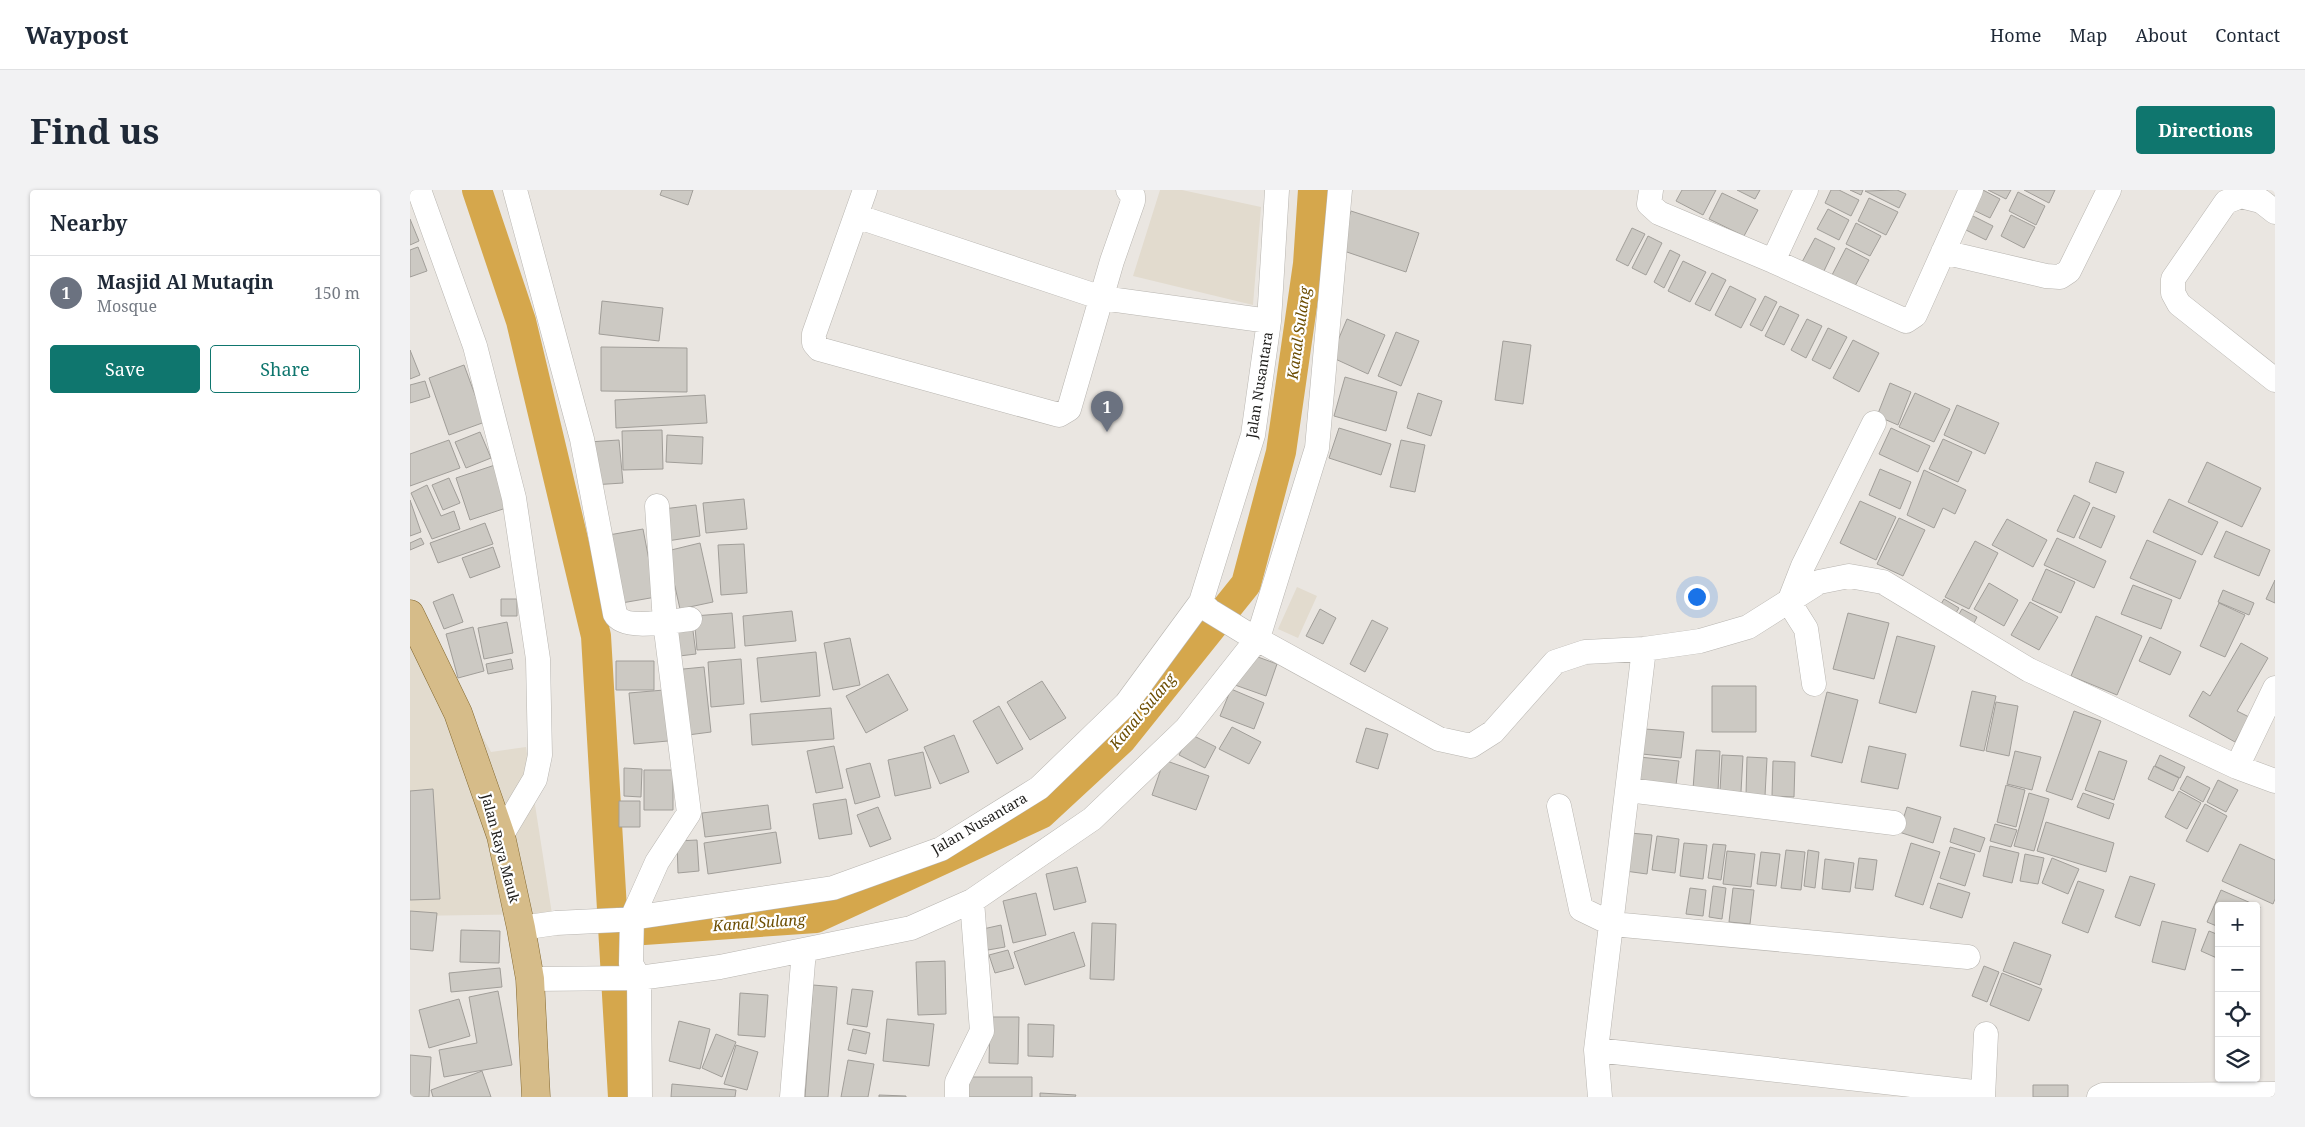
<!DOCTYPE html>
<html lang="en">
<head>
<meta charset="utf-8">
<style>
	body { margin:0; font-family:"Noto Serif",serif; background:#f2f2f3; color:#1f2937 }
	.controls { position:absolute; right:15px; bottom:15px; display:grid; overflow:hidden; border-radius:5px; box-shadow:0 1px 4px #0004 }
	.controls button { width:45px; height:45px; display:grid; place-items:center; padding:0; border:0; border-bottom:1px solid #e0e1e3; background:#fff; color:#1f2937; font:25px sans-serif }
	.you { position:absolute; left:1286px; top:406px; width:18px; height:18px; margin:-12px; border:4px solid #fff; border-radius:50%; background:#1a73e8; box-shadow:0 0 0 8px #1a73e833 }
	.badge { display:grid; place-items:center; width:32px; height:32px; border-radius:50%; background:#0f766e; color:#fff; font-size:16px; font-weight:700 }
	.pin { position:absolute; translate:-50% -41px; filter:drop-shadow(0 1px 2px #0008) }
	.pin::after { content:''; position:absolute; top:26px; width:18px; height:15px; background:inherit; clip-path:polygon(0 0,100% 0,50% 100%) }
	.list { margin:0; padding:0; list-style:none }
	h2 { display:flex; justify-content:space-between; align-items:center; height:65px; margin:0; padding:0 20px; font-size:21px }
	h2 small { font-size:16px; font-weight:400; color:#747a83 }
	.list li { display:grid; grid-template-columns:32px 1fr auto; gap:15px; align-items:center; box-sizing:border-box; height:75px; padding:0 20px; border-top:1px solid #e0e1e3 }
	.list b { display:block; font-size:19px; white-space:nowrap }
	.list p { margin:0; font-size:16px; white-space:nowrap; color:#747a83 }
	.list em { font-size:16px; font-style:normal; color:#747a83 }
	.actions { display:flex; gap:10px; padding:15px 20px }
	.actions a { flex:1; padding:11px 0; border:1px solid #0f766e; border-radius:5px; text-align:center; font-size:18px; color:#0f766e }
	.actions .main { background:#0f766e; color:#fff }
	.icon { flex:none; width:28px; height:28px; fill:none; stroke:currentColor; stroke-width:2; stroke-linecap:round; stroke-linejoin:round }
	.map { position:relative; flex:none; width:1865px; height:907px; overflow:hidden; border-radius:5px }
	header { display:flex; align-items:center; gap:30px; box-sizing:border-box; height:70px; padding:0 25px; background:#fff; border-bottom:1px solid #e0e1e3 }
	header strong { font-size:24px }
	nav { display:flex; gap:28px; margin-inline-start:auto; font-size:18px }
	.intro { display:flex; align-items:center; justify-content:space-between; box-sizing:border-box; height:120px; padding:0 30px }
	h1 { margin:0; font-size:35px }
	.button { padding:12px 22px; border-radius:5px; background:#0f766e; color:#fff; font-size:18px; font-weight:700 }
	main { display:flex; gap:30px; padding:0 30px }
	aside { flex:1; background:#fff; border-radius:5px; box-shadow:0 1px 4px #0004 }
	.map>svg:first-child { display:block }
	.built { fill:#e2dbce }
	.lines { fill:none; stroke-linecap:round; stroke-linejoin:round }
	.canal { stroke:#d5a74c; stroke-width:30 }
	.building { fill:#ccc9c3; stroke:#a19e99 }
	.street-casing { stroke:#b8b5b0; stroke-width:25 }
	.primary-casing { stroke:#836830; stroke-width:29 }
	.street { stroke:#fff; stroke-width:24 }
	.primary { stroke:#d6bc89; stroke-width:28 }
	.labels { text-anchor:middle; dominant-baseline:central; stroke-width:4.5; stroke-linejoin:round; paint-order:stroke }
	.street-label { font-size:14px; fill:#1e1d1b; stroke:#fff }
	.water-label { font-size:15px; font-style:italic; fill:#6c4d02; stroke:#fff }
</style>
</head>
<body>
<header>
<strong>Waypost</strong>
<nav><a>Home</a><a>Map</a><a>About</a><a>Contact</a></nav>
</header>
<div class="intro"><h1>Find us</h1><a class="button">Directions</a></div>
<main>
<aside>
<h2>Nearby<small></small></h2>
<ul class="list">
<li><span class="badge" style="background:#6b7280">1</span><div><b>Masjid Al Mutaqin</b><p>Mosque</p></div><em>150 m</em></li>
</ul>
<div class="actions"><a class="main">Save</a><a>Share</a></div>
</aside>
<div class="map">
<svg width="1865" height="907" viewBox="0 0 1865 907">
	<rect width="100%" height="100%" fill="#eae6e1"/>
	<path class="built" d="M 750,0 L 772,0 L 851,17 L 843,115 L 723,86 Z
		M 887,397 L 907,406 L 888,448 L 868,439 Z
		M 0,415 L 81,562 L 116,557 L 142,724 L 0,726 Z"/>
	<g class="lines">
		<path class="canal" d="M 67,0 L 111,131 L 186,446 L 213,907
			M 205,742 L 406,728 L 631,624 L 711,550 L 836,394 L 871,262 L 898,74 L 903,0"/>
	</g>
	<path class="building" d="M 252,0 L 283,0 L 278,15 L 250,5 Z
		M 1272,0 L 1306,0 L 1293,25 L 1266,11 Z
		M 1327,0 L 1350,0 L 1345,9 Z
		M 1421,0 L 1429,0 L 1449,10 L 1441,26 L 1415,13 Z
		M 1440,0 L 1453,0 L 1451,5 Z
		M 1487,0 L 1496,4 L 1489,18 L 1455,1 Z
		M 1566,0 L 1573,0 L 1590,9 L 1580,28 L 1557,17 Z
		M 1578,0 L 1601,0 L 1596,9 Z
		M 1614,0 L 1645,0 L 1639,13 Z
		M 1608,2 L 1635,16 L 1626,35 L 1599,21 Z
		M 1312,3 L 1348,20 L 1334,46 L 1299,29 Z
		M 1459,8 L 1488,22 L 1476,45 L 1448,31 Z
		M 1418,19 L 1439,30 L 1429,50 L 1407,39 Z
		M 941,21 L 1009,43 L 996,82 L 928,59 Z
		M 1555,22 L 1583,36 L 1576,50 L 1548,36 Z
		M 1601,25 L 1625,37 L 1614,58 L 1591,46 Z
		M 0,29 L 9,51 L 0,55 Z
		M 1446,33 L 1471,46 L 1460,66 L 1436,54 Z
		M 1222,38 L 1235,44 L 1218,76 L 1206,70 Z
		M 1238,46 L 1252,53 L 1236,85 L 1222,78 Z
		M 1405,48 L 1425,58 L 1413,83 L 1392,72 Z
		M 8,57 L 17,81 L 0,87 L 0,60 Z
		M 1436,58 L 1459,70 L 1445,96 L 1422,85 Z
		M 1260,60 L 1270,65 L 1254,98 L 1244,92 Z
		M 1273,71 L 1296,82 L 1280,112 L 1258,101 Z
		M 1302,83 L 1316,90 L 1300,121 L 1285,114 Z
		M 1320,96 L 1346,109 L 1331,138 L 1305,125 Z
		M 1355,106 L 1367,112 L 1352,141 L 1340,135 Z
		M 192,111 L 253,118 L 249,151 L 189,144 Z
		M 1370,116 L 1389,125 L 1374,155 L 1355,146 Z
		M 937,129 L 975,145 L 958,184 L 921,167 Z
		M 1397,129 L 1412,136 L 1396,168 L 1381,160 Z
		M 1418,138 L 1437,147 L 1420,179 L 1402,170 Z
		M 986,142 L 1009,151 L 991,196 L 968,186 Z
		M 1443,150 L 1469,163 L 1449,202 L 1423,188 Z
		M 1093,151 L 1121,155 L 1113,214 L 1085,210 Z
		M 191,157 L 277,158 L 277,202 L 191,201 Z
		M 0,160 L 10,185 L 0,189 Z
		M 54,175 L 75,232 L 39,245 L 19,188 Z
		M 935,187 L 987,202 L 976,241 L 924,226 Z
		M 15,191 L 20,207 L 0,213 L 0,195 Z
		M 1480,193 L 1501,202 L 1488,235 L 1467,226 Z
		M 1008,203 L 1032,211 L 1021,246 L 997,238 Z
		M 1505,203 L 1540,219 L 1524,252 L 1489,237 Z
		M 295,205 L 297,233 L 206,238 L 205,210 Z
		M 1547,215 L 1589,233 L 1575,264 L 1534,245 Z
		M 929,238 L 981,254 L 971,285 L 919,268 Z
		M 1481,238 L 1520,256 L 1508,282 L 1469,264 Z
		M 252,240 L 253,279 L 213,280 L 212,241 Z
		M 70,242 L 81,268 L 56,278 L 45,252 Z
		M 257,245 L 293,247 L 292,274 L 256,272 Z
		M 1533,249 L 1562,262 L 1548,292 L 1519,279 Z
		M 39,250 L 50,278 L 0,296 L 0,264 Z
		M 209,250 L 213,293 L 182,295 L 178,252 Z
		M 991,250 L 1015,255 L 1005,302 L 980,297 Z
		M 1686,272 L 1714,282 L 1706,303 L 1679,292 Z
		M 1797,272 L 1851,298 L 1832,337 L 1778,312 Z
		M 85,275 L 99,317 L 60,330 L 46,288 Z
		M 1470,279 L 1501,292 L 1490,319 L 1459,305 Z
		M 1514,280 L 1556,300 L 1545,324 L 1533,318 L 1524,338 L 1497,325 Z
		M 39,288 L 50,313 L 33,320 L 22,295 Z
		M 17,295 L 31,326 L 44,321 L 50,339 L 22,349 L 1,303 Z
		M 1664,305 L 1680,313 L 1664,348 L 1647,341 Z
		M 334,309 L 337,339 L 296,343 L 293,313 Z
		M 1759,309 L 1808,332 L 1792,365 L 1743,342 Z
		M 0,310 L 11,342 L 0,346 Z
		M 1450,311 L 1486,327 L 1466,370 L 1430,353 Z
		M 286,315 L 290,346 L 257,351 L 253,319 Z
		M 1683,317 L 1705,326 L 1691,358 L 1669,348 Z
		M 1489,328 L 1515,340 L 1493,386 L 1467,374 Z
		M 1597,329 L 1637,350 L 1623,377 L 1582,355 Z
		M 75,333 L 83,354 L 28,373 L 20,353 Z
		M 233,339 L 246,407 L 206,414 L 193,346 Z
		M 1816,341 L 1860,360 L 1849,386 L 1804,367 Z
		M 11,348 L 14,354 L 0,360 L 0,353 Z
		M 1647,348 L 1696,371 L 1684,398 L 1634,375 Z
		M 1737,350 L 1786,371 L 1770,409 L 1720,388 Z
		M 1565,351 L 1588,363 L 1559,419 L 1535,407 Z
		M 290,353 L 303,412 L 270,419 L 257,361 Z
		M 334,354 L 337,403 L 311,405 L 308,355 Z
		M 83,357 L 90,377 L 60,388 L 52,368 Z
		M 1636,379 L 1665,392 L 1651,423 L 1622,410 Z
		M 1865,390 L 1865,413 L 1856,409 Z
		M 1579,393 L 1608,410 L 1594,436 L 1564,419 Z
		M 1723,395 L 1762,410 L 1751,439 L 1711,424 Z
		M 1813,400 L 1844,413 L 1839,425 L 1808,412 Z
		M 43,404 L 53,432 L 34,439 L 23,412 Z
		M 91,409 L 107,409 L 107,426 L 91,426 Z
		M 1534,409 L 1549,418 L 1542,429 L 1527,421 Z
		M 1620,412 L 1648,427 L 1629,460 L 1601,445 Z
		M 1809,413 L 1835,425 L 1815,467 L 1790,456 Z
		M 910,419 L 926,428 L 913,454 L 896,446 Z
		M 1552,419 L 1567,427 L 1561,439 L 1545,431 Z
		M 382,421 L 386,451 L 335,456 L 333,426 Z
		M 322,423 L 325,458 L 287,460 L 284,426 Z
		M 1438,423 L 1479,433 L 1464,489 L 1423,479 Z
		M 1686,426 L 1732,446 L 1707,505 L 1661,486 Z
		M 962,430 L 978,438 L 955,482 L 940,474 Z
		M 97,432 L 103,463 L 74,469 L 68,438 Z
		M 282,433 L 286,464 L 261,467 L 257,436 Z
		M 63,437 L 74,481 L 48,488 L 36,444 Z
		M 1487,446 L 1525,456 L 1506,523 L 1469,513 Z
		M 1740,447 L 1771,462 L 1760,485 L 1729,471 Z
		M 440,448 L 450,495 L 423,500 L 414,453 Z
		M 1831,453 L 1858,468 L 1827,521 L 1839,527 L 1825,552 L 1779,526 L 1793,501 L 1800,506 Z
		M 406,462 L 410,506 L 351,512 L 347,468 Z
		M 837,463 L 867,474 L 856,506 L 825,495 Z
		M 101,469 L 103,479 L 78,484 L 76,474 Z
		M 331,469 L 334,514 L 301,517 L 298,472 Z
		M 206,471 L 244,471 L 244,500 L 206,500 Z
		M 294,477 L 301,542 L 270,546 L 263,480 Z
		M 478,484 L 498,520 L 456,543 L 436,506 Z
		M 632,491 L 656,528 L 620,550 L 597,512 Z
		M 1302,496 L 1346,496 L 1346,542 L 1302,542 Z
		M 821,499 L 854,513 L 844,539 L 810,526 Z
		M 254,500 L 258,551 L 224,554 L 219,503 Z
		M 1562,501 L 1586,506 L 1574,561 L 1550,556 Z
		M 1417,502 L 1448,510 L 1432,573 L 1401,566 Z
		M 1586,512 L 1608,516 L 1599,566 L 1576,561 Z
		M 589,516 L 613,559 L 587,574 L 563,531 Z
		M 421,518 L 424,549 L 342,555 L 340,524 Z
		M 1664,521 L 1691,531 L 1662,610 L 1636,601 Z
		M 822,537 L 851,552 L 839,574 L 809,559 Z
		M 956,538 L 978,544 L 968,579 L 946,572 Z
		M 1235,539 L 1274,542 L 1271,568 L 1232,564 Z
		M 780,544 L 806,557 L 795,578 L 769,565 Z
		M 544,545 L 559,582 L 530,594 L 514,557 Z
		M 424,556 L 433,598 L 406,603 L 397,561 Z
		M 1459,556 L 1496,564 L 1488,599 L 1451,592 Z
		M 1286,560 L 1310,561 L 1308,601 L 1283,599 Z
		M 1605,561 L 1631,567 L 1622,600 L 1597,594 Z
		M 1689,561 L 1717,571 L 1704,610 L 1675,600 Z
		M 513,562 L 521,598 L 485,606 L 478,570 Z
		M 1312,565 L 1333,566 L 1331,602 L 1310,601 Z
		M 1750,565 L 1775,577 L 1770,588 L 1745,576 Z
		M 1229,567 L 1269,571 L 1266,595 L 1227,591 Z
		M 1337,567 L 1357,568 L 1355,606 L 1336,605 Z
		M 754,570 L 799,586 L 786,620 L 742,605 Z
		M 1363,571 L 1385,572 L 1384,607 L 1362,606 Z
		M 460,573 L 470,607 L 445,614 L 436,579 Z
		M 1744,576 L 1769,588 L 1763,601 L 1738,589 Z
		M 214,578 L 232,579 L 231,607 L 214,606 Z
		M 234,580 L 263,580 L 263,620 L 234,620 Z
		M 1777,586 L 1800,598 L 1793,612 L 1770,599 Z
		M 1808,590 L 1828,600 L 1816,622 L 1797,612 Z
		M 1596,595 L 1615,600 L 1606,637 L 1587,632 Z
		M 23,599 L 30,709 L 0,710 L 0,601 Z
		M 1769,601 L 1791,613 L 1777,639 L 1755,627 Z
		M 1619,603 L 1639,609 L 1624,661 L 1604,656 Z
		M 1673,603 L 1704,614 L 1699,629 L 1667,617 Z
		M 436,609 L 442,644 L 409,649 L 403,614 Z
		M 209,611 L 230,611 L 230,637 L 209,637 Z
		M 1795,614 L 1817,626 L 1798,662 L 1776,651 Z
		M 358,615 L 361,639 L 295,647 L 292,623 Z
		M 468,617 L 481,649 L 460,657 L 447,625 Z
		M 1497,617 L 1531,627 L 1523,653 L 1489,642 Z
		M 1636,632 L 1704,653 L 1696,682 L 1627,661 Z
		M 1585,634 L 1607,640 L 1601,657 L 1580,651 Z
		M 1544,638 L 1575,648 L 1570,662 L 1540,652 Z
		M 366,642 L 371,673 L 298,684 L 294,653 Z
		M 1220,643 L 1242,645 L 1237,684 L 1215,681 Z
		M 1247,646 L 1269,649 L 1265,683 L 1242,680 Z
		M 287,650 L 289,681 L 268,683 L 267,651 Z
		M 1274,653 L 1297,655 L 1293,689 L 1270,686 Z
		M 1501,653 L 1530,662 L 1513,715 L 1485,706 Z
		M 1303,654 L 1316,655 L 1311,690 L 1298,688 Z
		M 1830,654 L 1865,670 L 1865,709 L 1863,714 L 1812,691 Z
		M 1580,656 L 1609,663 L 1602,693 L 1573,686 Z
		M 1540,657 L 1565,664 L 1555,696 L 1530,688 Z
		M 1376,660 L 1395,662 L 1391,700 L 1371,698 Z
		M 1398,660 L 1409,662 L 1405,698 L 1394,696 Z
		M 1317,661 L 1345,664 L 1341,697 L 1313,694 Z
		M 1351,662 L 1370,664 L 1366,696 L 1347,694 Z
		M 1615,664 L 1634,668 L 1628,694 L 1610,691 Z
		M 1449,668 L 1467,670 L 1463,700 L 1445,698 Z
		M 1642,668 L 1669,679 L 1658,704 L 1632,693 Z
		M 1415,669 L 1444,673 L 1440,702 L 1412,699 Z
		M 667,677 L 676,712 L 644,720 L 636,684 Z
		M 1720,686 L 1745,694 L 1730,736 L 1705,727 Z
		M 1668,691 L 1694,700 L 1678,743 L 1652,733 Z
		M 1528,693 L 1560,703 L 1552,728 L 1520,718 Z
		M 1303,696 L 1316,698 L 1312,729 L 1299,727 Z
		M 1280,698 L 1296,700 L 1293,726 L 1276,724 Z
		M 1323,698 L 1344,700 L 1340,734 L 1319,732 Z
		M 1811,700 L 1850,717 L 1846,726 L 1846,716 L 1809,716 L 1809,737 L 1797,732 Z
		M 626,703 L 636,745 L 603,753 L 593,711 Z
		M 0,721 L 27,723 L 23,761 L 0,759 Z
		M 1752,731 L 1786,739 L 1775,780 L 1742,772 Z
		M 682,733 L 706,734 L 704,790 L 680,789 Z
		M 591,735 L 595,757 L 578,760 L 573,739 Z
		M 51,740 L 90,741 L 89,773 L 50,772 Z
		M 1799,741 L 1809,745 L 1809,769 L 1791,761 Z
		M 664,742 L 675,776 L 615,795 L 604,762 Z
		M 1604,752 L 1641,765 L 1630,795 L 1593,781 Z
		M 598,760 L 604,778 L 585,783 L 579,765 Z
		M 535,771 L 536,824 L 508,825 L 506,772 Z
		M 1574,776 L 1589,782 L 1577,812 L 1562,806 Z
		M 90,778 L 92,797 L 41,802 L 39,783 Z
		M 1592,783 L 1632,799 L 1619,831 L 1580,815 Z
		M 403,795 L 427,797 L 418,907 L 395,907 Z
		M 442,799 L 463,801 L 457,837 L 437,834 Z
		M 88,801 L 102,875 L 34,887 L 29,860 L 67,853 L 59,807 Z
		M 330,803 L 358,805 L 355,847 L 328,845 Z
		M 49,809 L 60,846 L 19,858 L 9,820 Z
		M 580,827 L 609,827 L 608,874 L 579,873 Z
		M 477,829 L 524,834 L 519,876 L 473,871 Z
		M 269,831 L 300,839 L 290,879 L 259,871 Z
		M 618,834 L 644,835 L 643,867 L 618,866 Z
		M 443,839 L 460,843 L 456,864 L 438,860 Z
		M 306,844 L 326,852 L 312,887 L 292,878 Z
		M 326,855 L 348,862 L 337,900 L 314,894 Z
		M 0,865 L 21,867 L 19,907 L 0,907 Z
		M 438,870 L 464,874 L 458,907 L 431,907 Z
		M 72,881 L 81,907 L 23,907 L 21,900 Z
		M 558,887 L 622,887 L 622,907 L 558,907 Z
		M 262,894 L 326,900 L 325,907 L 261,907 Z
		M 1623,895 L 1658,895 L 1658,907 L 1623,907 Z
		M 630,903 L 666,905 L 665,907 L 630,907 Z
		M 469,905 L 496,906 L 496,907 L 469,907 Z"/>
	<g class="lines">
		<g class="street-casing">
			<path id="street" d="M 9,0 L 65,156 L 104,308 L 128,469 L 130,565 L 125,589 L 91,646
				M 105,0 L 172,249 L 205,424 C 214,441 262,431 280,429
				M 455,0 L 404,144 L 404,153 L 409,159 L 649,225 L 659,219 L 702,71 L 723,11 L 723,6 L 718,0
				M 867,0 L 859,131 L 843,245 L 791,412 L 800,421 L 836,443 L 1029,549 L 1061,556 L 1083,542 L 1145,472 L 1175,462 L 1234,459 L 1290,451 L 1338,437 L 1409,392 L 1439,386 L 1473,392 L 1619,480 L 1827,577 L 1865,591
				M 1241,0 L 1239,14 L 1249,23 L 1363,71 L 1496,131 L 1505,125 L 1561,0
				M 1865,22 L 1851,11 L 1831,6 L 1816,12 L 1763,89 L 1763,103 L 1769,114 L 1865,190
				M 446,26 L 692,108 L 859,131
				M 1533,62 L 1636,86 L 1650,87 L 1659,81 L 1699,0
				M 1363,71 L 1396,0
				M 1404,494 L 1396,439 L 1379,412 L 1393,376 L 1464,233
				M 1827,577 L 1865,498
				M 1218,600 L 1484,633
				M 1149,616 L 1171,719 L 1202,734 L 1558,767
				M 111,738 L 146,733 L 208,730 L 423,698 L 531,659 L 629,598 L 716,514 L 791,412
				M 120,789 L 229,788 L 310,777 L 501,738 L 562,711 L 682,629 L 776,539 L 848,448 L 907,258 L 930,0
				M 1186,860 L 1573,903
				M 230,907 L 229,788 L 221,774 L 222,728 L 247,672 L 279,623 L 255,432 L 247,316
				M 382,907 L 394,760
				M 547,907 L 547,892 L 572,841 L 562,711
				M 1190,907 L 1186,860 L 1234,459
				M 1573,907 L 1576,844
				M 1689,907 L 1693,905 L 1865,904"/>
		</g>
		<g class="primary-casing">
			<path id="primary" d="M 0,424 L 48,523 L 91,646 L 111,738 L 120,789 L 126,907"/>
		</g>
		<use href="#street" class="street"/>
		<use href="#primary" class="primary"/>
	</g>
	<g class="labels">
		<g class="street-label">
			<text transform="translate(849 195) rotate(-81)">Jalan Nusantara</text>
			<text transform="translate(569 633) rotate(-30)">Jalan Nusantara</text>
			<text transform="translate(91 658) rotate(75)">Jalan Raya Mauk</text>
		</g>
		<g class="water-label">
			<text transform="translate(888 143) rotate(-82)">Kanal Sulang</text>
			<text transform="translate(732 521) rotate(-50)">Kanal Sulang</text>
			<text transform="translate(349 732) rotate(-4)">Kanal Sulang</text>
		</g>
	</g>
</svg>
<div class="controls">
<button>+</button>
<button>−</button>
<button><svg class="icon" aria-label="locate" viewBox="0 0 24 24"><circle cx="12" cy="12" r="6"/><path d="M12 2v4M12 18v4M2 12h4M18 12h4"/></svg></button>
<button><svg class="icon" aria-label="layers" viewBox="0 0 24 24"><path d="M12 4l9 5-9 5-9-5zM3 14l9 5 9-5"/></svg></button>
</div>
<div class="you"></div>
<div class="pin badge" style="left:697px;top:242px;background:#6b7280">1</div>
</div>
</main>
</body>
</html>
